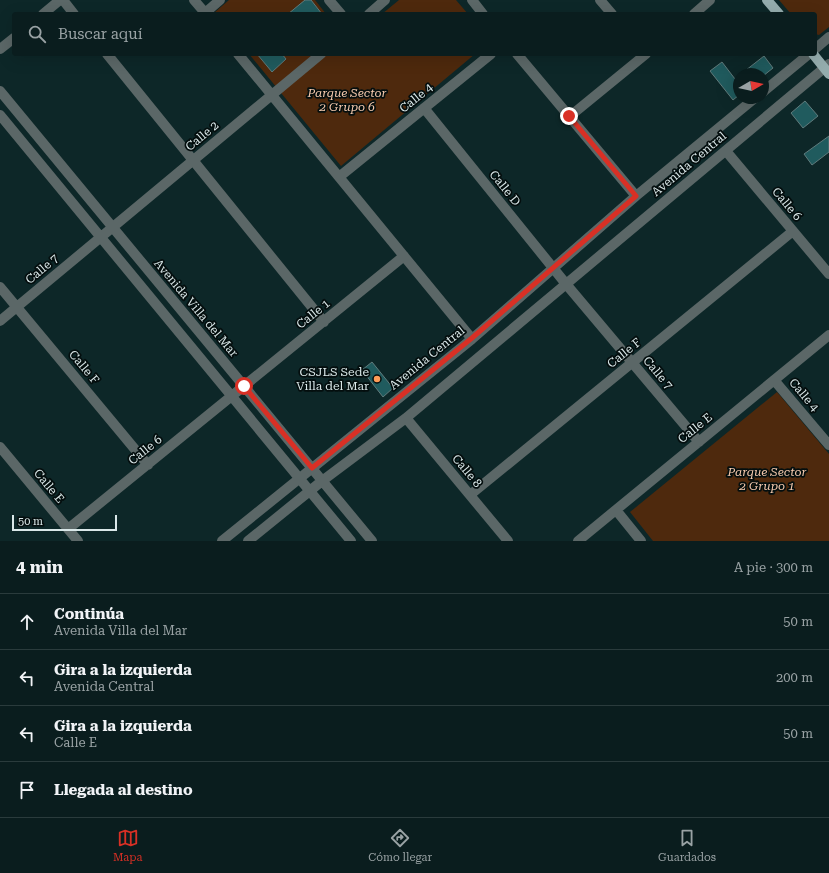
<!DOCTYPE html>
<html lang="es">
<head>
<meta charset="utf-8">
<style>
	body { margin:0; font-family:"Roboto Serif",serif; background:#132627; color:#f1f3f6 }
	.compass { position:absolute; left:733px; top:68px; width:36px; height:36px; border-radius:50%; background:#0a1d1e; box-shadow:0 4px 16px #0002; rotate:81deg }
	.scale { position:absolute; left:12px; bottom:10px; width:105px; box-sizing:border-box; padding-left:4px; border:2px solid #dae8e9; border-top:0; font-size:11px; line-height:14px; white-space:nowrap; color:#dae8e9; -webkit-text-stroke:3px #040e0e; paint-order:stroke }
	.stop { position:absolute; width:12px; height:12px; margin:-9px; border:3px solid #d93025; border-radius:50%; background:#fff }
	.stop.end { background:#d93025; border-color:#fff; box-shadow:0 1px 4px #0008 }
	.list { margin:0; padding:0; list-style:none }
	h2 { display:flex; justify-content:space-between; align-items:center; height:52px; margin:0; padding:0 16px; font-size:17px }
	h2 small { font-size:13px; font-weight:400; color:#99a2a4 }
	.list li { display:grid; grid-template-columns:26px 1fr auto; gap:12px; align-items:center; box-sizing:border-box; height:56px; padding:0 16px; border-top:1px solid #2a3b3c }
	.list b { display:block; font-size:15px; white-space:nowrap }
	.list p { margin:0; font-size:13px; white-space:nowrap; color:#99a2a4 }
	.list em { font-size:13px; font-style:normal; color:#99a2a4 }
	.icon { flex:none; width:22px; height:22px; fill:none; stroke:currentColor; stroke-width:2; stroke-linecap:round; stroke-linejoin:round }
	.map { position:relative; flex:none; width:829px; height:541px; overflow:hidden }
	.search { position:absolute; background:#0a1d1e; box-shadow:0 4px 16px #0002; left:12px; right:12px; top:12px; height:44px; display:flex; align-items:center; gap:10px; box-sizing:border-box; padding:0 14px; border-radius:4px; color:#99a2a4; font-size:15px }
	.sheet { height:276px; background:#0a1d1e }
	nav { display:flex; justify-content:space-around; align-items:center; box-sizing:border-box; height:56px; border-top:1px solid #2a3b3c; background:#0a1d1e; font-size:11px; color:#99a2a4 }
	nav a { display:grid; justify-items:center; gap:2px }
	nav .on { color:#d93025 }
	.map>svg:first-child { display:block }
	.green { fill:#4e290d }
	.building { fill:#205b5e; stroke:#607b7c }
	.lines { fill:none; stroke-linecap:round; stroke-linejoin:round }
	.minor { stroke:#5b6767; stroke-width:10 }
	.major { stroke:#94acad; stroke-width:10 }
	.route { stroke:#d93025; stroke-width:5 }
	.poi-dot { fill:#fe9c58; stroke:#040e0e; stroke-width:1.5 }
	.labels { text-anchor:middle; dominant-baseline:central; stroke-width:3.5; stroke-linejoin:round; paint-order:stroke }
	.park-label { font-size:12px; font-style:italic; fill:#f6caae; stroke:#040e0e }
	.street-label { font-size:12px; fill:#dae8e9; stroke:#040e0e }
	.poi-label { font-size:12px; fill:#dae8e9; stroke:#040e0e; text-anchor:end }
</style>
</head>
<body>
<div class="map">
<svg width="829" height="541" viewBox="0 0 829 541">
	<rect width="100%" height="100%" fill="#0d2728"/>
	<path class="green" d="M 229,0 L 315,0 L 326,14 L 216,14 L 215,12 Z
		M 399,0 L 456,0 L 468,14 L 382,14 Z
		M 779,0 L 829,0 L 829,27 L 819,35 L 815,34 L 815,14 L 791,14 Z
		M 249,54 L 475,54 L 341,166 Z
		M 777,392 L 829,454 L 829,541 L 653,541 L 630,512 Z"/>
	<path class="building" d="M 305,0 L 311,0 L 322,14 L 288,14 Z
		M 257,54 L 266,54 L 267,56 L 269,54 L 282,54 L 286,59 L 272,72 Z
		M 764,56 L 773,68 L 763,76 L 763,74 L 741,74 Z
		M 722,62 L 735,79 L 739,76 L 739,95 L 733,100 L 710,71 Z
		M 805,101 L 818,116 L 803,128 L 791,113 Z
		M 829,136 L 829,152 L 812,165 L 804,154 Z
		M 372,362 L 393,388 L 383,397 L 362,370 Z"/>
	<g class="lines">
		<path class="minor" d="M 63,0 L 74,14
			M 194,0 L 206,14
			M 329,0 L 341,14
			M 472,0 L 483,14
			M 600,0 L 612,14
			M 205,13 L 220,0
			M 43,14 L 60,0
			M 369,14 L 385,0
			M 694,14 L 710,0
			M 0,49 L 14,38
			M 815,49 L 829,37
			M 107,54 L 324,322
			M 238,54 L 472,339
			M 517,54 L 636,196
			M 0,91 L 372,541
			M 763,92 L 809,54
			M 424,108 L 566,284 L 699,442
			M 0,115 L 351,541
			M 569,117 L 646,54
			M 726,151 L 829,274
			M 339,177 L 491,54
			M 0,287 L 148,465
			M 0,321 L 321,54
			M 774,380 L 829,445
			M 406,418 L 508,541
			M 0,447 L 78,541
			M 470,495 L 793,231
			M 616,510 L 641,541
			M 68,529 L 404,256
			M 222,541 L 472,339 L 636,196 L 755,98
			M 248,541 L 322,481 L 406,418 L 829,64
			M 578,541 L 829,335"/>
		<path class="major" d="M 767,0 L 779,14
			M 813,54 L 829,74"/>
	</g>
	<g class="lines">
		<path class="route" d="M 244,386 L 312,468 L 472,338 L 636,196 L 569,116"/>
	</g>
	<circle class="poi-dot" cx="377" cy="379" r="4"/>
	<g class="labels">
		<g class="park-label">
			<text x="347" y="93">Parque Sector<tspan x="347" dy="14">2 Grupo 6</tspan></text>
			<text x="767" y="472">Parque Sector<tspan x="767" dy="14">2 Grupo 1</tspan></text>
		</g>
		<g class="street-label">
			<text transform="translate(416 98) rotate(-39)">Calle 4</text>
			<text transform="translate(202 136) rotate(-40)">Calle 2</text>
			<text transform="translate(689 164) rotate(-40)">Avenida Central</text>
			<text transform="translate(505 188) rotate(51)">Calle D</text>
			<text transform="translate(787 204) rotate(50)">Calle 6</text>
			<text transform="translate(42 269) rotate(-40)">Calle 7</text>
			<text transform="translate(196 308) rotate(50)">Avenida Villa del Mar</text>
			<text transform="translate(313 314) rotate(-39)">Calle 1</text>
			<text transform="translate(624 353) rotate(-39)">Calle F</text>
			<text transform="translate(427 358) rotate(-39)">Avenida Central</text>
			<text transform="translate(84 367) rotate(50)">Calle F</text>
			<text transform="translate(658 373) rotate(50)">Calle 7</text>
			<text transform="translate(804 395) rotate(50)">Calle 4</text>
			<text transform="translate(695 428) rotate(-39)">Calle E</text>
			<text transform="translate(145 450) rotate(-39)">Calle 6</text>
			<text transform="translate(467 471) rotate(50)">Calle 8</text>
			<text transform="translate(49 486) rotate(50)">Calle E</text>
		</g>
		<g class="poi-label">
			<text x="369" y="372">CSJLS Sede<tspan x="369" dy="14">Villa del Mar</tspan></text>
		</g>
	</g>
</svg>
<svg class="compass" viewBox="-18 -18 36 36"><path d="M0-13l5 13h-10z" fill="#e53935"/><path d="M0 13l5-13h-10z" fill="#99a2a4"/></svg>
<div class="scale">50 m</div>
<div class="stop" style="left:244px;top:386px"></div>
<div class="stop end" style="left:569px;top:116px"></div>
<div class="search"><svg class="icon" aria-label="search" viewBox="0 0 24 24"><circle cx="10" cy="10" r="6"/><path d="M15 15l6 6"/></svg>Buscar aquí</div>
</div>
<section class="sheet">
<h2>4 min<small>A pie · 300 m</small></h2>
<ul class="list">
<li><svg class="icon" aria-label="ahead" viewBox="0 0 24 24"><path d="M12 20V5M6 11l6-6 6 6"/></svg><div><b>Continúa</b><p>Avenida Villa del Mar</p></div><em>50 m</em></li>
<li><svg class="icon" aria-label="left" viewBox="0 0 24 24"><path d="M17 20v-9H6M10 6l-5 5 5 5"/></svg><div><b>Gira a la izquierda</b><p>Avenida Central</p></div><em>200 m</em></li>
<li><svg class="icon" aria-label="left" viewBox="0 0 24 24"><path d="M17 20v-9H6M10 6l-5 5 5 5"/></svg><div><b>Gira a la izquierda</b><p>Calle E</p></div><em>50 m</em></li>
<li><svg class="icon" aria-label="arrive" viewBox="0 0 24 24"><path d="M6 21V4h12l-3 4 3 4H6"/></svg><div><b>Llegada al destino</b></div></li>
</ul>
</section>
<nav>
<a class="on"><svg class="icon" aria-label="map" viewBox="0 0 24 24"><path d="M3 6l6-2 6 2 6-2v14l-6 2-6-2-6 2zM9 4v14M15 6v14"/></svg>Mapa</a>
<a><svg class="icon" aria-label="directions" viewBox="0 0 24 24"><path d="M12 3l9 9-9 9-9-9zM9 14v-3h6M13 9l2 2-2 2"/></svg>Cómo llegar</a>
<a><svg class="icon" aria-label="saved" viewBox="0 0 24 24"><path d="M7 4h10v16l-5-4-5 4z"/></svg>Guardados</a>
</nav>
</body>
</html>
